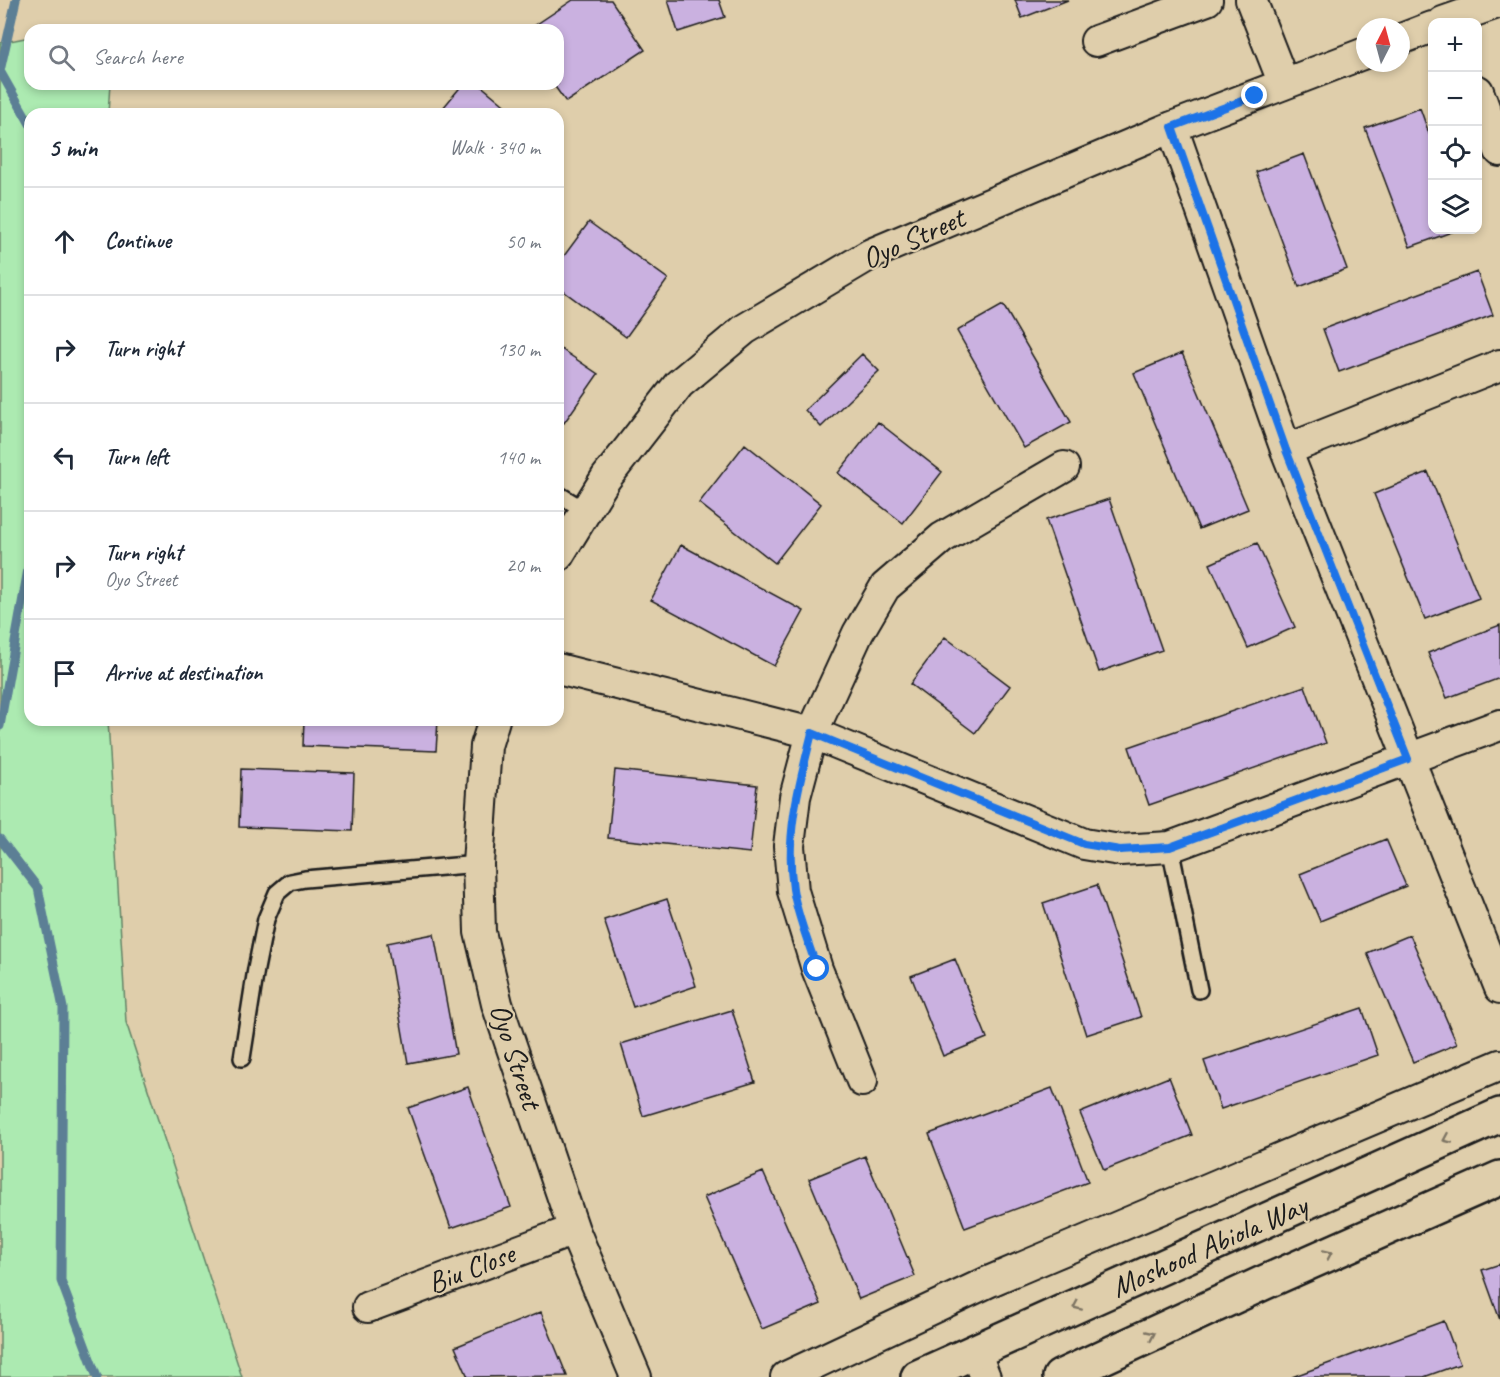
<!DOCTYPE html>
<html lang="en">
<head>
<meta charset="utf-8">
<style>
	body { margin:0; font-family:Caveat,sans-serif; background:#f6f6f7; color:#1f2937 }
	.controls { position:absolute; right:18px; top:18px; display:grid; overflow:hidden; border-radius:12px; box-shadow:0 3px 9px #0003 }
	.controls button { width:54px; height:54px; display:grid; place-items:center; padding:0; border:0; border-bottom:2px solid #e0e1e3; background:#fff; color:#1f2937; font:30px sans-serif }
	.compass { position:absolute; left:1356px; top:18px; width:54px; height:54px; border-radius:50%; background:#fff; box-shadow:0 3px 9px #0003; rotate:6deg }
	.stop { position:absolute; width:18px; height:18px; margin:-14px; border:4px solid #1a73e8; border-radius:50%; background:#fff }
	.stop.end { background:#1a73e8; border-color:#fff; box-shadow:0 2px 6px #0008 }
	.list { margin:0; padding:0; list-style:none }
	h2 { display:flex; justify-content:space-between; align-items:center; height:78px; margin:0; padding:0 24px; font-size:26px }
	h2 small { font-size:20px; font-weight:400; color:#747a83 }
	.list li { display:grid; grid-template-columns:39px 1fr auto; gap:18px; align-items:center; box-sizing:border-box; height:108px; padding:0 24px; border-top:2px solid #e0e1e3 }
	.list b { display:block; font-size:22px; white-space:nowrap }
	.list p { margin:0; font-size:20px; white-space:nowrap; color:#747a83 }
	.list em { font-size:20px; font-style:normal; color:#747a83 }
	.icon { flex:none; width:33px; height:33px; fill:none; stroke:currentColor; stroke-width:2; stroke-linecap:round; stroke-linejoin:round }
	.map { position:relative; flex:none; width:1500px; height:1377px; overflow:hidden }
	.search { position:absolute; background:#fff; box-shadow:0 3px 9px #0003; left:24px; top:24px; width:540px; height:66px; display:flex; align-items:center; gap:15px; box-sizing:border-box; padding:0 21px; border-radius:18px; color:#747a83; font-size:22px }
	.panel { position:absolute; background:#fff; box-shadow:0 3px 9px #0003; left:24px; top:108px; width:540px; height:618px; border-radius:18px }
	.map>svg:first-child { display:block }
	.green { fill:#aceab1; stroke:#648366; stroke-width:1.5 }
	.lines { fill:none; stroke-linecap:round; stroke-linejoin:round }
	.stream { stroke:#5c7f95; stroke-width:9 }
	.building { fill:#cab1e0; stroke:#1c1c1c; stroke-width:1.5 }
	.lane-casing { stroke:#1c1c1c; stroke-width:20 }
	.street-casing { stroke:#1c1c1c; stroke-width:34 }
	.secondary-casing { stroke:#1c1c1c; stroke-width:38 }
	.lane { stroke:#dfceab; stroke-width:15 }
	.street { stroke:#dfceab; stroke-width:30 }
	.secondary { stroke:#dfceab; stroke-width:33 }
	.oneway { stroke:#7e7564 }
	.route { stroke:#1a73e8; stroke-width:8 }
	.labels { text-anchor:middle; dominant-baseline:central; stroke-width:4.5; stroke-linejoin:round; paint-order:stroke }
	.street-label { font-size:30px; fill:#1c1c1c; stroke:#dfceab }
</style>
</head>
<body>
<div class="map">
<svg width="1500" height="1377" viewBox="0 0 1500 1377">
	<rect width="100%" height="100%" fill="#dfceab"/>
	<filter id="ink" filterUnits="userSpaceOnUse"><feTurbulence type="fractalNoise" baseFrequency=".0167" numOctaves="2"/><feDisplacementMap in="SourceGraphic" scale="12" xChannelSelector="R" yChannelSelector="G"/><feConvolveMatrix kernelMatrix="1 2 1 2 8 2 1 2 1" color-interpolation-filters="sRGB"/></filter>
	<g filter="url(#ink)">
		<path class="green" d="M 30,37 L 30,84 L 110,84 L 108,114 L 30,114 L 30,720 L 108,720 L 126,1022 L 242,1377 L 0,1377 L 0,43 Z"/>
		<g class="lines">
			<path class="stream" d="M 16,0 L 0,71 L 30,124
				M 0,726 L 30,558
				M 0,839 L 38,888 L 63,1008 L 61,1281 L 97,1377"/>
		</g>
		<path class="building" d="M 573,0 L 611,0 L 645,50 L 566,102 L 553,84 L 558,84 L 558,30 L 528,30 Z
			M 668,0 L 719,0 L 725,17 L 678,32 Z
			M 1015,0 L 1068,0 L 1022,18 Z
			M 463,84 L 479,84 L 515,114 L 438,114 Z
			M 1420,108 L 1432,142 L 1432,230 L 1457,230 L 1410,247 L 1365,128 Z
			M 1304,154 L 1347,269 L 1299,287 L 1256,172 Z
			M 589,222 L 668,279 L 626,337 L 558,287 L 558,264 Z
			M 1477,272 L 1493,315 L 1339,372 L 1323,329 Z
			M 1003,305 L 1071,422 L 1024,448 L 957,331 Z
			M 558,347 L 598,374 L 564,423 L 558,419 Z
			M 1182,353 L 1248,509 L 1199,529 L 1134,373 Z
			M 862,354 L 879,371 L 821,427 L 805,410 Z
			M 878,422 L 942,472 L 903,523 L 838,473 Z
			M 745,444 L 821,504 L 775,563 L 699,503 Z
			M 1428,472 L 1479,598 L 1425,619 L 1374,494 Z
			M 1109,499 L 1162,650 L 1099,672 L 1046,520 Z
			M 1257,543 L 1295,627 L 1248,648 L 1210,564 Z
			M 681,545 L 804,611 L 774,666 L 651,600 Z
			M 1500,625 L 1500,678 L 1447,698 L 1428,653 Z
			M 945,637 L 1010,686 L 975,733 L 910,684 Z
			M 1305,686 L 1326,743 L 1149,805 L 1129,747 Z
			M 304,720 L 438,720 L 436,751 L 303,746 Z
			M 241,769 L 354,773 L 352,831 L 239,827 Z
			M 615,770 L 757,785 L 750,853 L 608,838 Z
			M 1386,839 L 1406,886 L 1320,921 L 1300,874 Z
			M 1097,885 L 1141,1017 L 1086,1035 L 1043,903 Z
			M 667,899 L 696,986 L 633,1007 L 604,920 Z
			M 434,934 L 456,1054 L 408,1063 L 387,943 Z
			M 1410,935 L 1457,1044 L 1413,1062 L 1367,953 Z
			M 955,959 L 987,1038 L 943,1056 L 911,976 Z
			M 1362,1008 L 1378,1055 L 1221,1109 L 1204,1061 Z
			M 732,1010 L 755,1082 L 643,1116 L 621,1044 Z
			M 1169,1077 L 1192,1135 L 1104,1170 L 1080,1113 Z
			M 468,1087 L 511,1207 L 451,1228 L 408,1108 Z
			M 1052,1088 L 1088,1182 L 965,1228 L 929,1134 Z
			M 865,1156 L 915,1276 L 859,1299 L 809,1179 Z
			M 763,1172 L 821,1304 L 762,1329 L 704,1197 Z
			M 1500,1264 L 1500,1320 L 1482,1270 Z
			M 541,1312 L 567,1376 L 468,1377 L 455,1347 Z
			M 1444,1321 L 1460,1364 L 1424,1377 L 1292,1377 Z"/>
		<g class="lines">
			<g class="lane-casing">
				<path id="lane" d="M 558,494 L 586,511
					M 1170,847 L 1199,990
					M 242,1058 L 256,969 L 266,919 L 277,893 L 290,882 L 305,879 L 478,864"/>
			</g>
			<g class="street-casing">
				<path id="street" d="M 1251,0 L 1284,84
					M 1443,22 L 1500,2
					M 1401,39 L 1432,27
					M 1096,41 L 1207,0
					M 1478,91 L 1500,151
					M 1172,127 L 1286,450 L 1500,988
					M 1286,450 L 1500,365
					M 558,556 L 606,478 L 679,384 L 745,329 L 871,254 L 1172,127 L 1365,53
					M 558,669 L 812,733 L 1084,844 L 1120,850 L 1170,847 L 1500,725
					M 494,720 L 486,746 L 478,864 L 480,932 L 497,1004 L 574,1230 L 636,1377
					M 862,1081 L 817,969 L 793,891 L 789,846 L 795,797 L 812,733 L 858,633 L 885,587 L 942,538 L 1064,467
					M 368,1307 L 574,1230
					M 975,1352 L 985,1377
					M 786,1377 L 988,1282 L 1500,1065"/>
			</g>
			<g class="secondary-casing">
				<path id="secondary" d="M 918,1377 L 1500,1115
					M 1060,1377 L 1263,1283 L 1500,1178"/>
			</g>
			<use href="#lane" class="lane"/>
			<use href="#street" class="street"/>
			<use href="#secondary" class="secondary"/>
		</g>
		<defs><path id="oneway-chevron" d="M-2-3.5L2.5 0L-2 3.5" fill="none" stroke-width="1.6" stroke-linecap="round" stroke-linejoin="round" transform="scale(1.5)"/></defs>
		<g class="oneway">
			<use href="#oneway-chevron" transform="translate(1447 1139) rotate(156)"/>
			<use href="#oneway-chevron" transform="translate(1328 1254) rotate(-24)"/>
			<use href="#oneway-chevron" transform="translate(1077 1306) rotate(156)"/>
			<use href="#oneway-chevron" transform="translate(1151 1335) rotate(-25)"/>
		</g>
	</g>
	<g class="lines" filter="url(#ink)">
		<path class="route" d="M 817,969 C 809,943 797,916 793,889 C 785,835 799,785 812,733 L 1084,844 L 1120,850 L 1170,847 L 1408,759 L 1286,450 L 1172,127 L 1255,96"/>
	</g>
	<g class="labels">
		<g class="street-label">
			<text transform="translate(913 238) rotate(-24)">Oyo Street</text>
			<text transform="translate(516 1056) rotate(72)">Oyo Street</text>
			<text transform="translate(1209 1246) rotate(-24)">Moshood Abiola Way</text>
			<text transform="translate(471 1268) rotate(-21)">Biu Close</text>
		</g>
	</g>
</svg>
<div class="controls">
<button>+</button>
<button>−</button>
<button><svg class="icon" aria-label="locate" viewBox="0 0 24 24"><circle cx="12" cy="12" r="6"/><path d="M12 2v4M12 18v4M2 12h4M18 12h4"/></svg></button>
<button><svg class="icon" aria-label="layers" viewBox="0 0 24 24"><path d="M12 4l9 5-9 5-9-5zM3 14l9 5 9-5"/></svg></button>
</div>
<svg class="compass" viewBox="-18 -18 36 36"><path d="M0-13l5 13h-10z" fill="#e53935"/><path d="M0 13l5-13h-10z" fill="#747a83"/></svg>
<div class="stop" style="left:817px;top:969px"></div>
<div class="stop end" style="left:1255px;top:96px"></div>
<div class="search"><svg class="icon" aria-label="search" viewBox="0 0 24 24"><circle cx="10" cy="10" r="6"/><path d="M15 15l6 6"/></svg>Search here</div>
<section class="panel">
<h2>5 min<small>Walk · 340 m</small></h2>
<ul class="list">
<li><svg class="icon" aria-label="ahead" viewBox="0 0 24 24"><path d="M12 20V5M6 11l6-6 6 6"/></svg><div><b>Continue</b></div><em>50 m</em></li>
<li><svg class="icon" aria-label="right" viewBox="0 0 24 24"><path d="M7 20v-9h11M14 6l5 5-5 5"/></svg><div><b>Turn right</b></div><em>130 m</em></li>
<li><svg class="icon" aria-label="left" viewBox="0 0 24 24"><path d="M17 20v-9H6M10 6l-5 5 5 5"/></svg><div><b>Turn left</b></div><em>140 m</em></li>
<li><svg class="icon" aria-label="right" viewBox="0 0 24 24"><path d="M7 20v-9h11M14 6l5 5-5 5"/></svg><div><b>Turn right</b><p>Oyo Street</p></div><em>20 m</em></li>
<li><svg class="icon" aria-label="arrive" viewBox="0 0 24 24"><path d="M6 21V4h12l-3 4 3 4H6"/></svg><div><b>Arrive at destination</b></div></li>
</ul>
</section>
</div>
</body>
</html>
